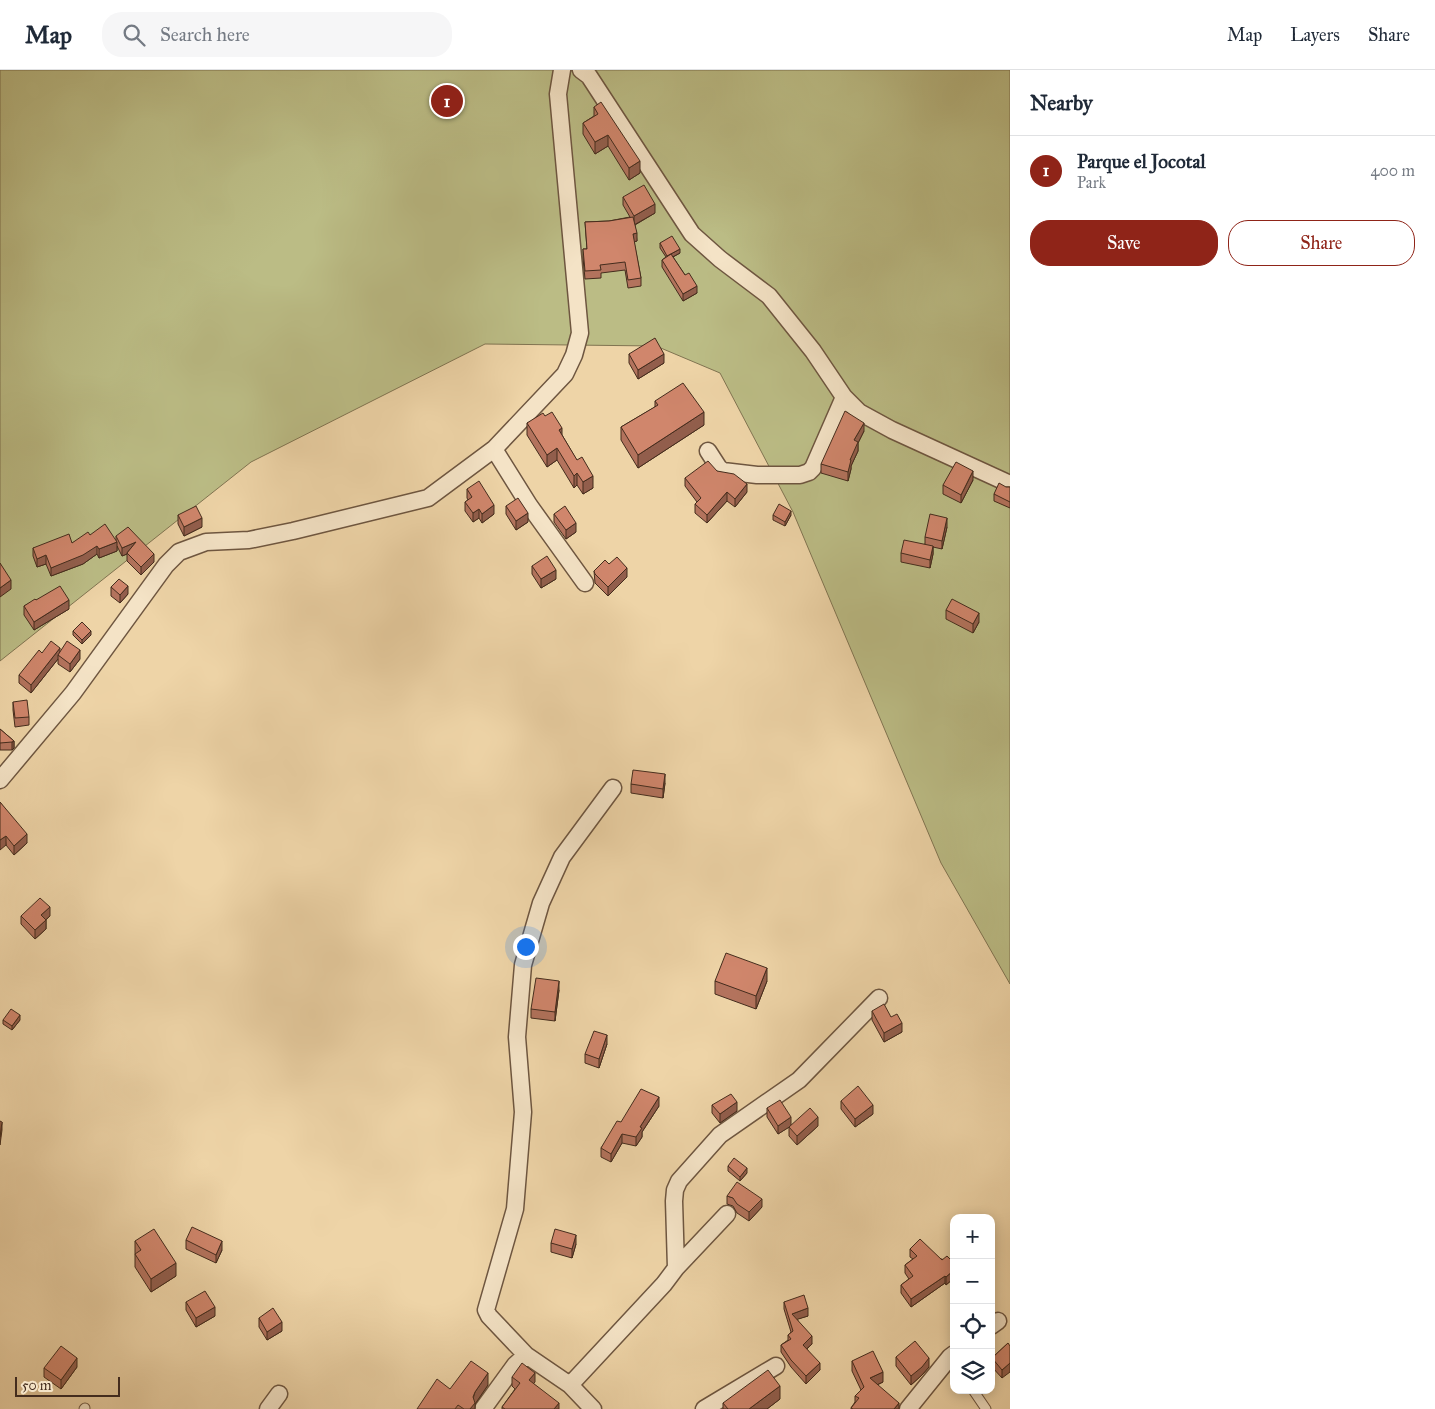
<!DOCTYPE html>
<html lang="en">
<head>
<meta charset="utf-8">
<style>
	body { margin:0; font-family:"IM FELL Great Primer",serif; background:#f6f6f7; color:#1f2937 }
	.controls { position:absolute; right:15px; bottom:15px; display:grid; overflow:hidden; border-radius:10px; box-shadow:0 2px 12px #0003 }
	.controls button { width:45px; height:45px; display:grid; place-items:center; padding:0; border:0; border-bottom:1px solid #e0e1e3; background:#fff; color:#1f2937; font:25px sans-serif }
	.scale { position:absolute; left:15px; bottom:12px; width:105px; box-sizing:border-box; padding-left:5px; border:2px solid #442c1d; border-top:0; font-size:14px; line-height:18px; white-space:nowrap; color:#442c1d; -webkit-text-stroke:4px #f4e3c6; paint-order:stroke }
	.you { position:absolute; left:525px; top:876px; width:18px; height:18px; margin:-12px; border:4px solid #fff; border-radius:50%; background:#1a73e8; box-shadow:0 0 0 8px #1a73e833 }
	.badge { display:grid; place-items:center; width:32px; height:32px; border-radius:50%; background:#8f2418; color:#fff; font-size:16px; font-weight:700 }
	.pin { position:absolute; translate:-50% -50%; border:2px solid #fff; box-shadow:0 1px 5px #0006 }
	.list { margin:0; padding:0; list-style:none }
	h2 { display:flex; justify-content:space-between; align-items:center; height:65px; margin:0; padding:0 20px; font-size:21px }
	h2 small { font-size:16px; font-weight:400; color:#747a83 }
	.list li { display:grid; grid-template-columns:32px 1fr auto; gap:15px; align-items:center; box-sizing:border-box; height:70px; padding:0 20px; border-top:1px solid #e0e1e3 }
	.list b { display:block; font-size:19px; white-space:nowrap }
	.list p { margin:0; font-size:16px; white-space:nowrap; color:#747a83 }
	.list em { font-size:16px; font-style:normal; color:#747a83 }
	.actions { display:flex; gap:10px; padding:15px 20px }
	.actions a { flex:1; padding:11px 0; border:1px solid #8f2418; border-radius:20px; text-align:center; font-size:18px; color:#8f2418 }
	.actions .main { background:#8f2418; color:#fff }
	.icon { flex:none; width:28px; height:28px; fill:none; stroke:currentColor; stroke-width:2; stroke-linecap:round; stroke-linejoin:round }
	.map { position:relative; flex:none; width:1010px; height:1339px; overflow:hidden }
	header { display:flex; align-items:center; gap:30px; box-sizing:border-box; height:70px; padding:0 25px; background:#fff; border-bottom:1px solid #e0e1e3 }
	header strong { font-size:24px }
	nav { display:flex; gap:28px; margin-inline-start:auto; font-size:18px }
	.search { width:350px; height:45px; background:#f6f6f7; display:flex; align-items:center; gap:12px; box-sizing:border-box; padding:0 18px; border-radius:20px; color:#747a83; font-size:19px }
	main { display:flex }
	aside { flex:1; background:#fff }
	.map>svg:first-child { display:block }
	.green { fill:#bbbc85; stroke:#807451 }
	.lines { fill:none; stroke-linecap:round; stroke-linejoin:round }
	.service-casing { stroke:#6e5640; stroke-width:11 }
	.minor-casing { stroke:#6e5640; stroke-width:19 }
	.service { stroke:#f4e3c6; stroke-width:9 }
	.minor { stroke:#f4e3c6; stroke-width:16 }
	.wall { fill:#b3735d; stroke:#442c1d }
	.shaded-wall { fill:#925e4c; stroke:#442c1d }
	.building { fill:#d0866c; stroke:#442c1d }
</style>
</head>
<body>
<header>
<strong>Map</strong>
<div class="search"><svg class="icon" aria-label="search" viewBox="0 0 24 24"><circle cx="10" cy="10" r="6"/><path d="M15 15l6 6"/></svg>Search here</div>
<nav><a>Map</a><a>Layers</a><a>Share</a></nav>
</header>
<main>
<div class="map">
<svg width="1010" height="1339" viewBox="0 0 1010 1339">
	<rect width="100%" height="100%" fill="#eed4a7"/>
	<filter id="stains"><feTurbulence type="fractalNoise" baseFrequency=".004" numOctaves="4"/><feColorMatrix values="0 0 0 0 .2 0 0 0 0 .09 0 0 0 0 .02 0 0 0 .5 -.17"/></filter>
	<radialGradient id="worn" r=".72"><stop offset=".6" stop-color="#630" stop-opacity="0"/><stop offset="1" stop-color="#630" stop-opacity=".3"/></radialGradient>
	<path class="green" d="M 0,0 L 1010,0 L 1010,914 L 941,793 L 793,442 L 720,303 L 656,276 L 485,274 L 251,392 L 0,591 Z"/>
	<g class="lines">
		<g class="service-casing">
			<path id="service" d="M 973,1320 L 986,1339
				M 84,1339 L 85,1338"/>
		</g>
		<g class="minor-casing">
			<path id="minor" d="M 581,0 L 589,6 L 692,164 L 720,189 L 769,226 L 813,281 L 844,327 L 859,342 L 892,360 L 1010,414
				M 494,379 L 529,435 L 585,513
				M 708,381 L 719,398 L 723,401 L 757,405 L 800,405 L 809,402 L 813,398 L 844,327
				M 0,710 L 73,623 L 166,495 L 179,482 L 206,472 L 249,470 L 293,461 L 428,428 L 494,379 L 565,304 L 574,285 L 580,263 L 558,24 L 562,0
				M 676,1198 L 727,1144
				M 991,1256 L 998,1251
				M 570,1315 L 664,1214 L 676,1198 L 674,1131 L 675,1120 L 679,1111 L 720,1065 L 799,1010 L 879,928
				M 268,1339 L 279,1324
				M 483,1339 L 515,1295 L 526,1285
				M 593,1339 L 570,1315 L 526,1285 L 489,1246 L 486,1240 L 515,1139 L 523,1042 L 517,967 L 523,895 L 541,833 L 562,787 L 613,718
				M 704,1339 L 776,1296
				M 908,1339 L 950,1287 L 954,1284"/>
		</g>
		<use href="#service" class="service"/>
		<use href="#minor" class="minor"/>
	</g>
	<path class="wall" d="M 594,37 L 640,103 L 629,110 L 608,76 L 595,84 L 583,64 L 583,53 L 594,46 Z
		M 623,127 L 655,143 L 635,155 L 637,171 L 634,172 L 641,208 L 641,216 L 628,218 L 625,200 L 601,203 L 601,208 L 585,209 L 583,188 L 583,179 L 587,179 L 585,152 L 609,151 L 630,147 L 623,135 Z
		M 660,173 L 680,183 L 673,187 L 697,223 L 683,231 L 662,197 L 662,190 L 666,187 L 660,178 Z
		M 629,284 L 664,293 L 638,309 L 629,293 Z
		M 655,331 L 704,355 L 638,398 L 621,370 L 621,357 L 655,337 Z
		M 545,346 L 562,365 L 593,418 L 583,424 L 577,415 L 574,418 L 557,390 L 547,397 L 527,365 L 527,353 Z
		M 864,361 L 858,373 L 858,381 L 851,396 L 851,399 L 848,411 L 821,403 L 821,394 Z
		M 717,401 L 747,422 L 735,437 L 727,431 L 707,453 L 695,443 L 695,434 L 697,432 L 685,416 L 685,408 Z
		M 973,410 L 961,433 L 943,424 L 943,415 Z
		M 1006,417 L 1010,417 L 1010,438 L 994,431 L 994,424 Z
		M 467,419 L 494,444 L 482,453 L 479,448 L 473,452 L 465,441 L 465,432 L 468,430 L 467,428 Z
		M 506,436 L 528,452 L 516,460 L 506,444 Z
		M 554,444 L 576,462 L 566,469 L 554,452 Z
		M 178,445 L 202,457 L 184,466 L 178,454 Z
		M 773,445 L 791,445 L 785,456 L 773,450 Z
		M 947,457 L 942,479 L 933,477 L 933,484 L 930,498 L 901,492 L 901,483 L 925,474 L 925,467 Z
		M 90,465 L 116,471 L 116,466 L 154,492 L 141,505 L 127,491 L 127,484 L 122,486 L 117,476 L 117,481 L 99,488 L 97,484 L 83,494 L 51,506 L 46,494 L 37,497 L 33,486 L 33,478 L 72,473 Z
		M 609,494 L 627,507 L 608,526 L 595,513 L 594,501 Z
		M 532,496 L 556,509 L 541,518 L 532,504 Z
		M 111,517 L 128,524 L 120,533 L 111,526 Z
		M 36,530 L 69,539 L 34,560 L 24,545 L 24,536 Z
		M 946,540 L 979,552 L 973,563 L 946,549 Z
		M 73,561 L 91,565 L 82,574 L 73,565 Z
		M 60,582 L 80,589 L 70,602 L 58,594 L 58,589 L 31,623 L 19,613 L 19,605 L 42,583 Z
		M 13,632 L 29,647 L 29,655 L 15,657 L 13,640 Z
		M 0,659 L 14,671 L 14,678 L 12,680 L 0,680 Z
		M 665,713 L 663,728 L 631,723 L 631,714 Z
		M 0,732 L 27,773 L 14,785 L 6,775 Z
		M 21,846 L 50,846 L 46,850 L 46,859 L 35,869 L 21,854 Z
		M 715,911 L 767,911 L 756,939 L 715,924 Z
		M 559,920 L 555,951 L 531,948 L 531,939 Z
		M 872,941 L 891,947 L 902,962 L 884,972 L 872,950 Z
		M 3,950 L 20,950 L 12,960 L 3,954 Z
		M 607,974 L 599,998 L 585,993 L 585,984 Z
		M 841,1031 L 873,1044 L 855,1057 L 841,1039 Z
		M 712,1035 L 737,1041 L 720,1053 L 712,1043 Z
		M 659,1036 L 642,1062 L 642,1067 L 636,1076 L 622,1073 L 611,1092 L 601,1087 L 601,1078 L 621,1052 Z
		M 767,1038 L 791,1055 L 818,1056 L 797,1075 L 789,1066 L 789,1057 L 778,1064 L 767,1047 Z
		M 728,1096 L 747,1103 L 740,1111 L 728,1101 Z
		M 727,1126 L 762,1137 L 749,1151 L 737,1143 L 733,1136 L 727,1134 Z
		M 186,1170 L 222,1180 L 216,1193 L 186,1179 Z
		M 135,1171 L 176,1206 L 151,1222 L 135,1197 Z
		M 551,1173 L 576,1174 L 572,1188 L 551,1182 Z
		M 910,1179 L 954,1193 L 954,1208 L 946,1215 L 945,1213 L 911,1237 L 901,1223 L 901,1215 L 909,1209 L 905,1203 L 905,1195 L 913,1189 L 910,1187 Z
		M 186,1232 L 215,1246 L 196,1257 L 186,1240 Z
		M 784,1232 L 808,1246 L 797,1249 L 812,1274 L 807,1279 L 820,1300 L 806,1314 L 791,1297 L 781,1282 L 781,1275 L 788,1270 L 788,1265 L 791,1262 L 784,1239 Z
		M 259,1248 L 282,1261 L 267,1270 L 259,1257 Z
		M 1008,1273 L 1002,1308 L 992,1297 L 992,1288 Z
		M 896,1287 L 929,1297 L 922,1305 L 911,1315 L 896,1296 Z
		M 852,1291 L 883,1312 L 877,1315 L 899,1339 L 851,1339 L 851,1338 L 855,1332 L 855,1326 L 861,1320 L 852,1301 Z
		M 77,1297 L 61,1319 L 44,1307 L 44,1298 Z
		M 512,1307 L 535,1312 L 533,1313 L 559,1339 L 502,1339 L 502,1337 L 515,1319 L 512,1316 Z
		M 488,1315 L 475,1334 L 475,1339 L 417,1339 Z
		M 780,1329 L 767,1339 L 723,1339 L 723,1333 Z"/>
	<path class="shaded-wall" d="M 608,65 L 608,76 L 595,84 L 595,72 Z
		M 640,91 L 640,103 L 629,110 L 629,98 Z
		M 655,134 L 655,143 L 634,155 L 634,146 Z
		M 637,163 L 637,171 L 633,172 L 633,164 Z
		M 680,179 L 680,183 L 667,190 L 667,186 Z
		M 697,216 L 697,223 L 683,231 L 683,224 Z
		M 664,284 L 664,293 L 638,309 L 638,300 Z
		M 704,342 L 704,355 L 638,398 L 638,385 Z
		M 864,353 L 864,361 L 858,373 L 858,381 L 851,396 L 851,399 L 848,411 L 848,402 L 854,370 Z
		M 562,358 L 562,370 L 559,360 Z
		M 557,378 L 557,390 L 547,397 L 547,385 Z
		M 973,401 L 973,410 L 961,433 L 961,425 Z
		M 577,403 L 577,415 L 574,418 L 574,406 Z
		M 593,406 L 593,418 L 583,424 L 583,412 Z
		M 747,414 L 747,422 L 735,437 L 735,429 Z
		M 727,422 L 727,431 L 707,453 L 707,445 Z
		M 494,435 L 494,444 L 482,453 L 482,444 Z
		M 479,439 L 479,448 L 473,452 L 473,443 Z
		M 791,441 L 791,445 L 785,456 L 785,452 Z
		M 528,443 L 528,452 L 516,460 L 516,451 Z
		M 202,448 L 202,457 L 184,466 L 184,457 Z
		M 947,448 L 947,457 L 942,479 L 942,471 Z
		M 576,453 L 576,462 L 566,469 L 566,460 Z
		M 117,472 L 117,481 L 99,488 L 99,479 Z
		M 136,472 L 127,483 L 127,484 L 122,486 L 122,478 Z
		M 97,476 L 97,484 L 83,494 L 51,506 L 51,498 Z
		M 933,476 L 933,484 L 930,498 L 930,490 Z
		M 154,484 L 154,492 L 141,505 L 141,497 Z
		M 46,485 L 46,494 L 37,497 L 37,489 Z
		M 627,498 L 627,507 L 608,526 L 608,517 Z
		M 556,500 L 556,509 L 541,518 L 541,509 Z
		M 11,510 L 11,519 L 0,527 L 0,518 Z
		M 128,516 L 128,524 L 120,533 L 120,525 Z
		M 69,530 L 69,539 L 34,560 L 34,552 Z
		M 979,543 L 979,552 L 973,563 L 973,554 Z
		M 91,561 L 91,565 L 82,574 L 82,570 Z
		M 60,578 L 60,586 L 58,585 L 58,589 L 31,623 L 31,615 Z
		M 80,580 L 80,589 L 70,602 L 70,594 Z
		M 14,671 L 14,678 L 12,680 L 12,672 Z
		M 665,704 L 665,713 L 663,728 L 663,719 Z
		M 27,764 L 27,773 L 14,785 L 14,776 Z
		M 6,766 L 6,775 L 0,780 L 0,770 Z
		M 50,837 L 50,846 L 41,854 L 41,845 Z
		M 46,850 L 46,859 L 35,869 L 35,860 Z
		M 767,898 L 767,911 L 756,939 L 756,926 Z
		M 559,911 L 559,920 L 555,951 L 555,942 Z
		M 20,945 L 20,950 L 12,960 L 12,956 Z
		M 902,953 L 902,962 L 884,972 L 884,963 Z
		M 607,965 L 607,974 L 599,998 L 599,989 Z
		M 659,1027 L 659,1036 L 642,1062 L 642,1067 L 636,1076 L 636,1067 L 640,1057 Z
		M 737,1032 L 737,1041 L 720,1053 L 720,1044 Z
		M 873,1035 L 873,1044 L 855,1057 L 855,1049 Z
		M 791,1047 L 791,1056 L 778,1064 L 778,1056 Z
		M 818,1047 L 818,1056 L 797,1075 L 797,1066 Z
		M 2,1052 L 2,1060 L 0,1075 L 0,1067 Z
		M 622,1064 L 622,1073 L 611,1092 L 611,1084 Z
		M 747,1098 L 747,1103 L 740,1111 L 740,1107 Z
		M 762,1129 L 762,1137 L 749,1151 L 749,1142 Z
		M 576,1165 L 576,1174 L 572,1188 L 572,1179 Z
		M 222,1171 L 222,1180 L 216,1193 L 216,1185 Z
		M 176,1193 L 176,1206 L 151,1222 L 151,1209 Z
		M 954,1200 L 954,1208 L 946,1215 L 946,1207 Z
		M 945,1206 L 945,1213 L 911,1237 L 911,1229 Z
		M 215,1237 L 215,1246 L 196,1257 L 196,1248 Z
		M 808,1238 L 808,1246 L 792,1251 L 792,1244 Z
		M 282,1252 L 282,1261 L 267,1270 L 267,1262 Z
		M 812,1266 L 812,1274 L 803,1282 L 803,1275 Z
		M 77,1288 L 77,1297 L 61,1319 L 61,1310 Z
		M 929,1288 L 929,1297 L 922,1305 L 911,1315 L 911,1306 Z
		M 820,1293 L 820,1300 L 806,1314 L 806,1306 Z
		M 1010,1293 L 1010,1302 L 1002,1308 L 1002,1300 Z
		M 883,1302 L 883,1312 L 870,1318 L 870,1308 Z
		M 488,1303 L 488,1315 L 475,1334 L 475,1339 L 470,1339 L 475,1322 Z
		M 535,1303 L 535,1312 L 529,1319 L 529,1310 Z
		M 780,1316 L 780,1329 L 767,1339 L 749,1339 Z
		M 559,1333 L 559,1339 L 554,1339 Z
		M 899,1333 L 899,1339 L 894,1339 Z"/>
	<path class="building" d="M 601,32 L 640,91 L 629,98 L 608,65 L 595,72 L 583,53 L 598,44 L 594,37 Z
		M 644,115 L 655,134 L 634,146 L 623,127 Z
		M 633,147 L 637,163 L 633,164 L 641,208 L 628,210 L 625,192 L 600,195 L 601,200 L 585,201 L 583,179 L 587,179 L 585,152 L 609,151 Z
		M 672,166 L 680,179 L 667,186 L 660,173 Z
		M 671,184 L 685,205 L 689,203 L 697,216 L 683,224 L 662,190 Z
		M 655,268 L 664,284 L 638,300 L 629,284 Z
		M 683,313 L 704,342 L 638,385 L 621,357 L 658,335 L 655,331 Z
		M 845,341 L 864,353 L 854,370 L 858,372 L 850,390 L 851,390 L 848,402 L 821,394 Z
		M 552,342 L 562,358 L 559,360 L 577,390 L 582,387 L 593,406 L 583,412 L 577,403 L 574,406 L 557,378 L 547,385 L 527,353 L 543,343 L 545,346 Z
		M 708,391 L 717,401 L 734,404 L 747,414 L 735,429 L 727,422 L 707,445 L 695,434 L 701,428 L 685,408 Z
		M 956,392 L 973,401 L 961,425 L 943,415 Z
		M 479,411 L 494,435 L 482,444 L 479,439 L 473,443 L 465,432 L 472,427 L 467,419 Z
		M 999,413 L 1006,417 L 1010,417 L 1010,432 L 994,424 Z
		M 518,428 L 528,443 L 516,451 L 506,436 Z
		M 779,434 L 791,441 L 785,452 L 773,445 Z
		M 196,436 L 202,448 L 184,457 L 178,445 Z
		M 565,436 L 576,453 L 566,460 L 554,444 Z
		M 930,444 L 947,448 L 942,471 L 925,467 Z
		M 105,454 L 117,472 L 99,479 L 97,476 L 83,485 L 51,498 L 46,485 L 37,489 L 33,478 L 69,464 L 72,473 L 88,462 L 90,465 Z
		M 128,457 L 154,484 L 141,497 L 127,483 L 136,472 L 122,478 L 116,466 Z
		M 904,470 L 933,476 L 930,490 L 901,483 Z
		M 547,486 L 556,500 L 541,509 L 532,496 Z
		M 617,487 L 627,498 L 608,517 L 595,504 L 594,501 L 605,490 L 609,494 Z
		M 0,493 L 11,510 L 0,518 Z
		M 119,509 L 128,516 L 120,525 L 111,517 Z
		M 60,516 L 69,530 L 34,552 L 24,536 L 35,529 L 36,530 Z
		M 952,529 L 979,543 L 973,554 L 946,540 Z
		M 82,552 L 91,561 L 82,570 L 73,561 Z
		M 51,571 L 60,578 L 31,615 L 19,605 L 39,580 L 42,583 Z
		M 67,571 L 80,580 L 70,594 L 58,585 Z
		M 27,630 L 29,647 L 15,648 L 13,632 Z
		M 0,659 L 14,671 L 12,672 L 0,673 Z
		M 633,700 L 665,704 L 663,719 L 631,714 Z
		M 0,732 L 27,764 L 14,776 L 6,766 L 0,770 Z
		M 40,828 L 50,837 L 41,845 L 46,850 L 35,860 L 21,846 Z
		M 726,883 L 767,898 L 756,926 L 715,911 Z
		M 536,908 L 559,911 L 555,942 L 531,939 Z
		M 884,934 L 891,947 L 897,944 L 902,953 L 884,963 L 872,941 Z
		M 11,939 L 20,945 L 12,956 L 3,950 Z
		M 594,961 L 607,965 L 599,989 L 585,984 Z
		M 858,1016 L 873,1035 L 855,1049 L 841,1031 Z
		M 641,1019 L 659,1027 L 640,1057 L 642,1058 L 636,1067 L 622,1064 L 611,1084 L 601,1078 L 617,1051 L 621,1052 Z
		M 731,1024 L 737,1032 L 720,1044 L 712,1035 Z
		M 780,1030 L 791,1047 L 778,1056 L 767,1038 Z
		M 810,1038 L 818,1047 L 797,1066 L 789,1057 Z
		M 0,1051 L 2,1052 L 0,1067 Z
		M 734,1088 L 747,1098 L 740,1107 L 728,1096 Z
		M 737,1112 L 762,1129 L 749,1142 L 737,1134 L 733,1128 L 727,1126 Z
		M 192,1157 L 222,1171 L 216,1185 L 186,1170 Z
		M 154,1159 L 176,1193 L 151,1209 L 135,1184 L 141,1180 L 135,1171 Z
		M 555,1159 L 576,1165 L 572,1179 L 551,1173 Z
		M 920,1169 L 942,1190 L 947,1186 L 954,1193 L 954,1200 L 946,1207 L 945,1206 L 911,1229 L 901,1215 L 913,1206 L 905,1195 L 917,1186 L 910,1179 Z
		M 205,1221 L 215,1237 L 196,1248 L 186,1232 Z
		M 804,1225 L 808,1238 L 792,1244 L 812,1266 L 803,1275 L 820,1293 L 806,1306 L 791,1290 L 781,1275 L 791,1269 L 788,1265 L 793,1261 L 784,1232 Z
		M 273,1238 L 282,1252 L 267,1262 L 259,1248 Z
		M 915,1271 L 929,1288 L 922,1297 L 911,1306 L 896,1287 Z
		M 1008,1273 L 1010,1276 L 1010,1293 L 1002,1300 L 992,1288 Z
		M 61,1276 L 77,1288 L 61,1310 L 44,1298 Z
		M 873,1281 L 883,1302 L 870,1308 L 899,1333 L 894,1339 L 853,1339 L 851,1338 L 859,1328 L 855,1326 L 864,1317 L 852,1291 Z
		M 471,1291 L 488,1303 L 475,1322 L 473,1327 L 475,1333 L 470,1339 L 464,1339 L 458,1335 L 455,1339 L 417,1339 L 437,1309 L 450,1319 Z
		M 522,1293 L 535,1303 L 529,1310 L 559,1333 L 554,1339 L 505,1339 L 502,1337 L 520,1313 L 512,1307 Z
		M 768,1300 L 780,1316 L 749,1339 L 728,1339 L 723,1333 Z"/>
	<rect width="100%" height="100%" filter="url(#stains)"/>
	<rect width="100%" height="100%" fill="url(#worn)"/>
</svg>
<div class="controls">
<button>+</button>
<button>−</button>
<button><svg class="icon" aria-label="locate" viewBox="0 0 24 24"><circle cx="12" cy="12" r="6"/><path d="M12 2v4M12 18v4M2 12h4M18 12h4"/></svg></button>
<button><svg class="icon" aria-label="layers" viewBox="0 0 24 24"><path d="M12 4l9 5-9 5-9-5zM3 14l9 5 9-5"/></svg></button>
</div>
<div class="scale">50 m</div>
<div class="you"></div>
<div class="pin badge" style="left:447px;top:31px">1</div>
</div>
<aside>
<h2>Nearby<small></small></h2>
<ul class="list">
<li><span class="badge">1</span><div><b>Parque el Jocotal</b><p>Park</p></div><em>400 m</em></li>
</ul>
<div class="actions"><a class="main">Save</a><a>Share</a></div>
</aside>
</main>
</body>
</html>
